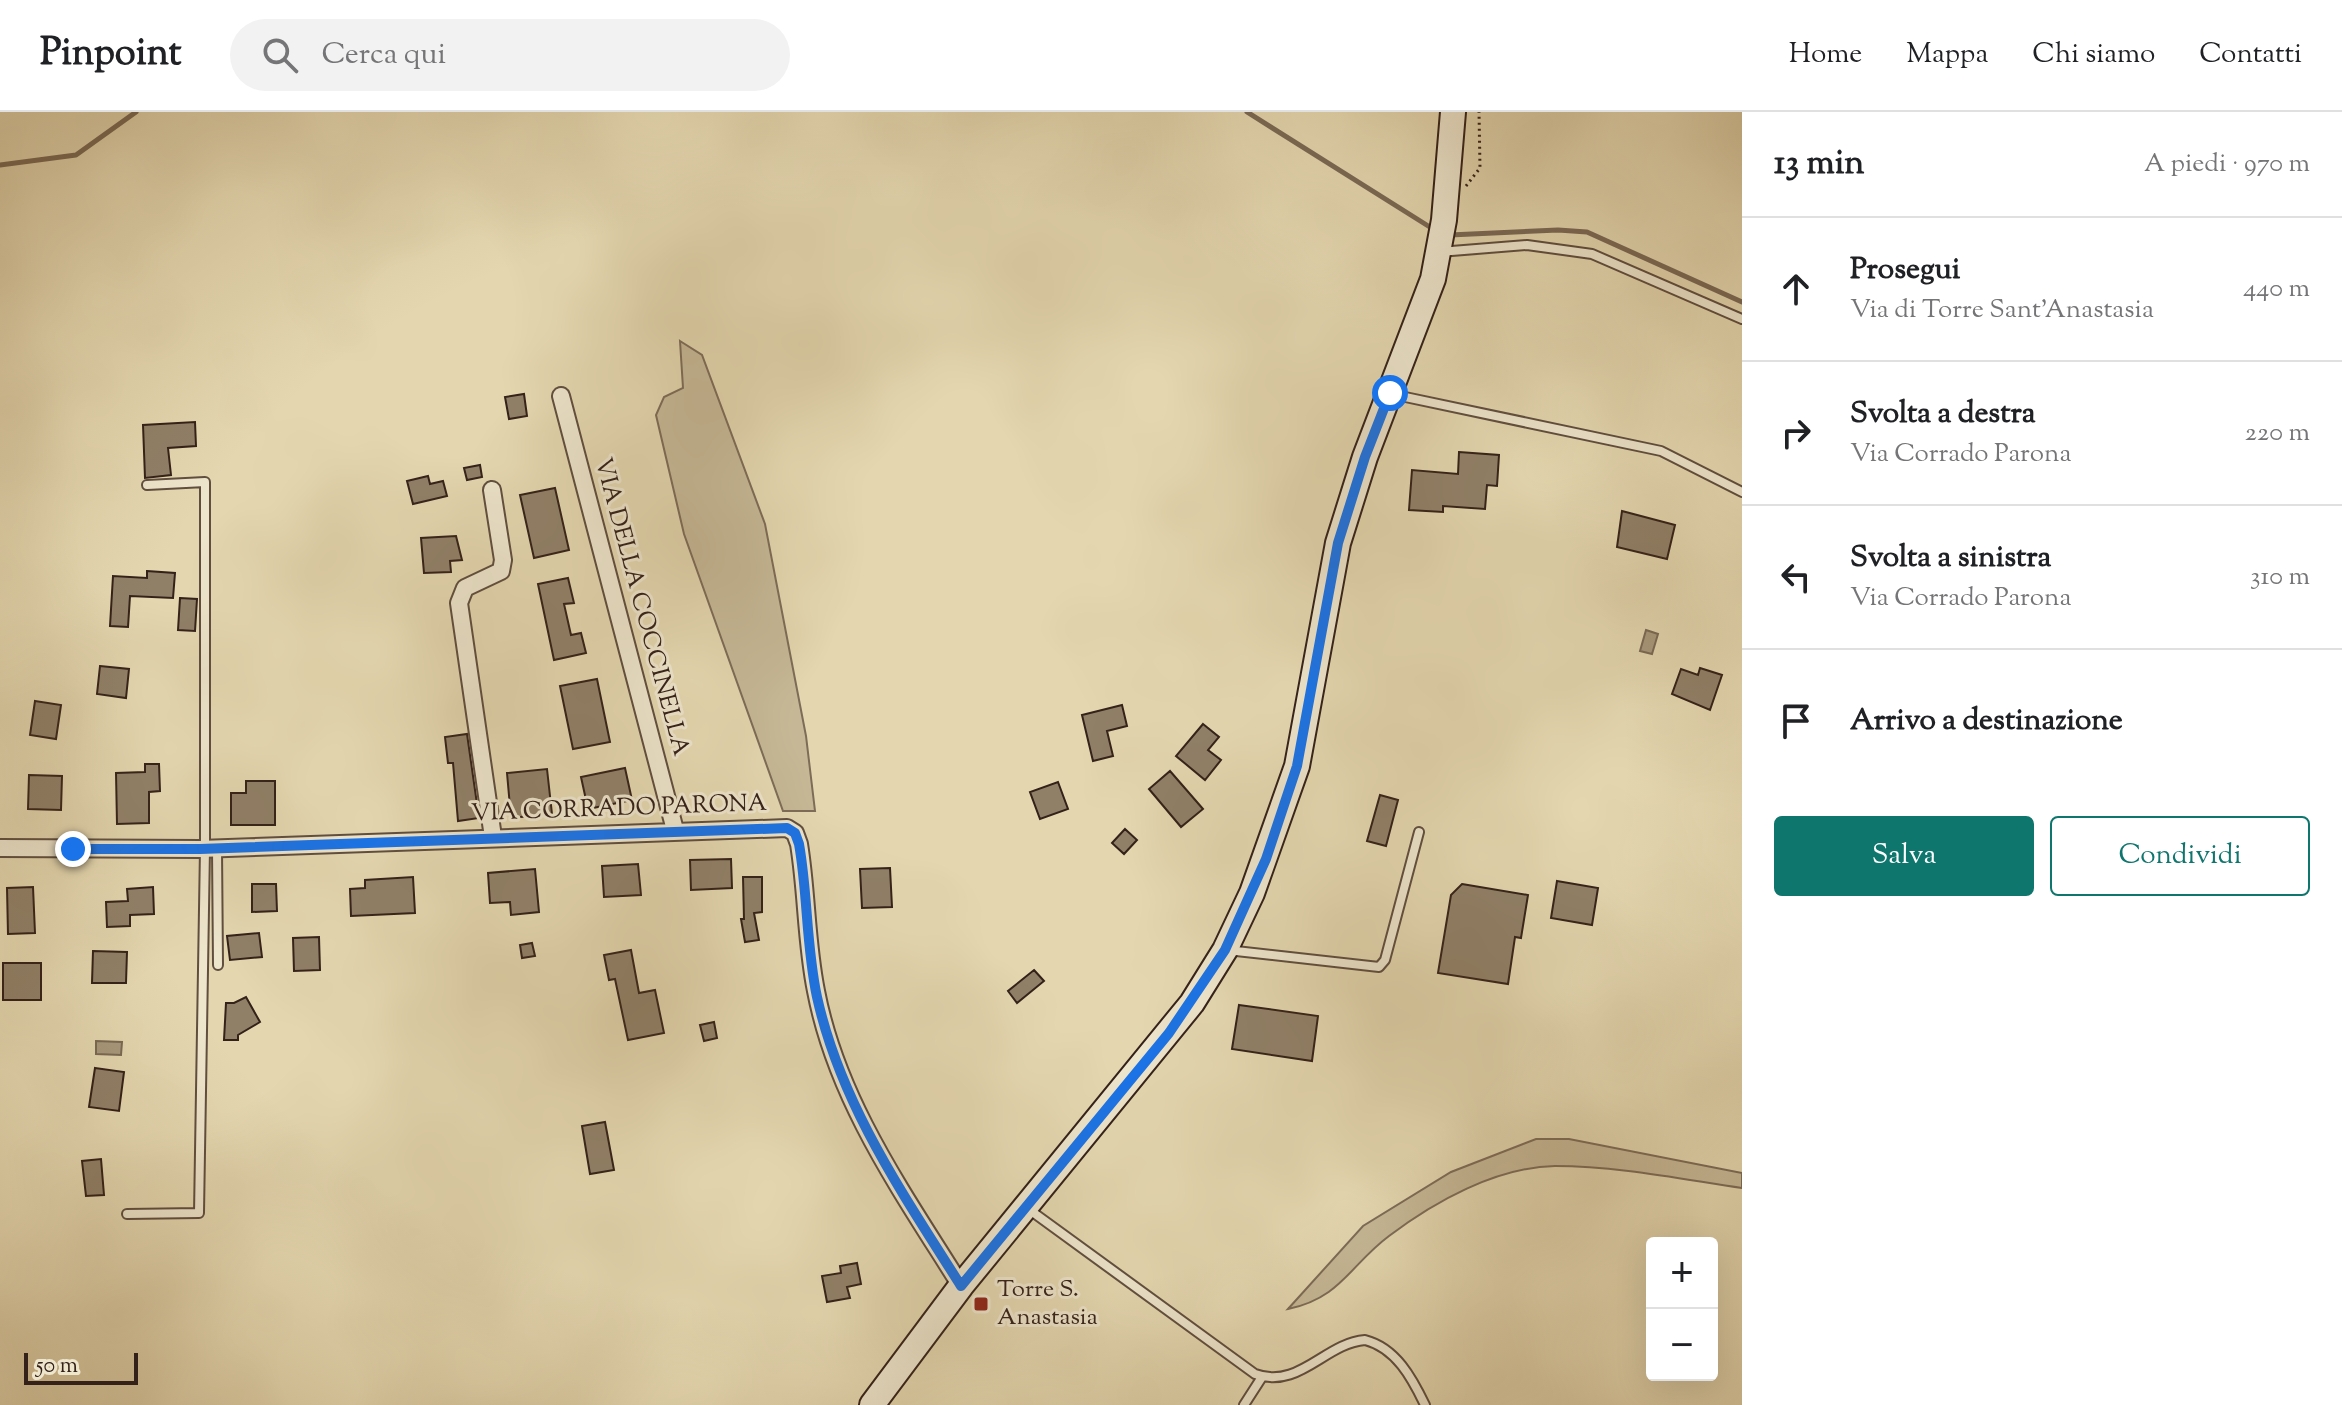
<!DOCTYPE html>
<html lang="it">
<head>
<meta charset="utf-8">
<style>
	body { margin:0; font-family:"Sorts Mill Goudy",serif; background:#f2f2f2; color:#202124 }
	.controls { position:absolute; right:24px; bottom:24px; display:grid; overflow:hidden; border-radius:8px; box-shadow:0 8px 32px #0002 }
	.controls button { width:72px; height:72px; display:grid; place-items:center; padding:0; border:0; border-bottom:2px solid #e0e0e0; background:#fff; color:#202124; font:40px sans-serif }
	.scale { position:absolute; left:24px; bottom:20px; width:114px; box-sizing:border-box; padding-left:8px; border:4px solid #342119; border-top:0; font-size:22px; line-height:28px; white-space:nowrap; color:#342119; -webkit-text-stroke:6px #ede5cc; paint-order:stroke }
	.stop { position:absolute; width:24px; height:24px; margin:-18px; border:6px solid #1a73e8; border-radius:50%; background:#fff }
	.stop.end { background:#1a73e8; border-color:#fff; box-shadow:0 2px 8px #0008 }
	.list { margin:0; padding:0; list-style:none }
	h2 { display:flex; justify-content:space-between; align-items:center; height:104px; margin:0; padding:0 32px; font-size:34px }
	h2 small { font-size:26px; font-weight:400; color:#757577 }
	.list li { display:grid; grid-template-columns:52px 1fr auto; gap:24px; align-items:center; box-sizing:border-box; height:144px; padding:0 32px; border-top:2px solid #e0e0e0 }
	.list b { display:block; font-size:30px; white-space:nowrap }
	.list p { margin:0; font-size:26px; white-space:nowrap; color:#757577 }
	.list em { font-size:26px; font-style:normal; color:#757577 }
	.actions { display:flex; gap:16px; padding:24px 32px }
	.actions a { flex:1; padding:18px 0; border:2px solid #0f766e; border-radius:8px; text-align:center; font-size:28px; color:#0f766e }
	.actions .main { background:#0f766e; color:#fff }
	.icon { flex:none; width:44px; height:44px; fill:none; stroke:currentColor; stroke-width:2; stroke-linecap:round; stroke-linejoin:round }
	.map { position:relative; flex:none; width:1742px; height:1293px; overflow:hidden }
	header { display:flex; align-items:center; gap:48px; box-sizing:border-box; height:112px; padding:0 40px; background:#fff; border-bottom:2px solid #e0e0e0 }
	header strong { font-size:38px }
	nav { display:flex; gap:44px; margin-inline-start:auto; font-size:28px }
	.search { width:560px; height:72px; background:#f2f2f2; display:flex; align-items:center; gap:20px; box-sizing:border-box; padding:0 28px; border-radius:44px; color:#757577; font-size:30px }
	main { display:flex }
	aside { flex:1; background:#fff }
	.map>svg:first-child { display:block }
	.green { fill:#c6b896; stroke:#7d6c58; stroke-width:2 }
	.water { fill:#a8997d; stroke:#7a6955; stroke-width:2 }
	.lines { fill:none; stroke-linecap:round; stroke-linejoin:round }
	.stream { stroke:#7a6955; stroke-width:5 }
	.building { fill:#908068; stroke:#342119; stroke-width:2 }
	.lane-casing { stroke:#604e3f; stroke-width:12 }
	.street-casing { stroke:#604e3f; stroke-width:20 }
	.secondary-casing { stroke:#342119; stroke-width:28 }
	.path { stroke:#342119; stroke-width:3; stroke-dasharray:2 4; stroke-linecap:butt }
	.lane { stroke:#ede5cc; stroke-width:8 }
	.street { stroke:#ede5cc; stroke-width:16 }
	.secondary { stroke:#ede5cc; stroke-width:24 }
	.route { stroke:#1a73e8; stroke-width:10 }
	.poi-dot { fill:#8f2418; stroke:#ede5cc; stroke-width:3 }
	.labels { text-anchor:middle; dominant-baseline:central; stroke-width:6; stroke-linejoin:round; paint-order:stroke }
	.street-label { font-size:24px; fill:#342119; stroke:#ede5cc }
	.poi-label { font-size:24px; fill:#342119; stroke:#ede5cc; text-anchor:start }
</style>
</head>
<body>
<header>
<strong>Pinpoint</strong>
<div class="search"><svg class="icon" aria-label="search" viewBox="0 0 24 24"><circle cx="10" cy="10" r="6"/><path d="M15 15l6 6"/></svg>Cerca qui</div>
<nav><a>Home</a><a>Mappa</a><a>Chi siamo</a><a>Contatti</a></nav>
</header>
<main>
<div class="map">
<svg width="1742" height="1293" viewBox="0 0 1742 1293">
	<rect width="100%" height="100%" fill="#e4d7b0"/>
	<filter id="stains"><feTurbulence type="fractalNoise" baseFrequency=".0025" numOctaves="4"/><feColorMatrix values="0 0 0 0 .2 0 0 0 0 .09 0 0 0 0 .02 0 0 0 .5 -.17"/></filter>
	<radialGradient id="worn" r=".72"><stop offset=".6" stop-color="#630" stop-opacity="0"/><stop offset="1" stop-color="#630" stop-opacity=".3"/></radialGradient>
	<path class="green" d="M 680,229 L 702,243 L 765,412 L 806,624 L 815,699 L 783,699 L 684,422 L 656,303 L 664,285 L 683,276 Z
		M 1536,1027 L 1569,1027 L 1742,1061 L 1742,1076 C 1681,1067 1617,1054 1555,1054 C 1496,1055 1434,1090 1389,1124 C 1350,1153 1341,1186 1288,1197 L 1363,1114 L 1451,1060 Z"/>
	<path class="water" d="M 1646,518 L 1658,522 L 1652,542 L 1640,539 Z
		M 96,929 L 122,930 L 121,943 L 96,942 Z"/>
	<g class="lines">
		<path class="stream" d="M 1247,0 L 1433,117
			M 0,53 L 76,43 L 136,0
			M 1450,123 L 1558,118 L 1587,120 L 1742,190"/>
	</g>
	<path class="building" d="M 524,282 L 527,304 L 509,307 L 505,285 Z
		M 195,310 L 196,334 L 168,336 L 171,363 L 145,366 L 143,313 Z
		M 1459,340 L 1499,343 L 1497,374 L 1487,373 L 1485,397 L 1443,394 L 1443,400 L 1409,398 L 1412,358 L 1458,362 Z
		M 480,353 L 482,365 L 467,368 L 464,356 Z
		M 428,364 L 430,372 L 443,369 L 447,384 L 413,392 L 407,369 Z
		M 555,376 L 569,438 L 534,446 L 520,383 Z
		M 1622,399 L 1675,413 L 1667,447 L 1617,435 Z
		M 456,424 L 462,448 L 450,449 L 451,460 L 424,461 L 421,426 Z
		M 147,459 L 175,461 L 173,486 L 130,484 L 128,515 L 110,514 L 113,464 L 147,466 Z
		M 568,466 L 574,491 L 564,492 L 571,523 L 581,521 L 586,541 L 554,548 L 538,472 Z
		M 180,486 L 197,487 L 195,519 L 178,518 Z
		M 100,554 L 129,557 L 126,586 L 97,582 Z
		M 1700,556 L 1722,563 L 1710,598 L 1672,582 L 1681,557 L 1698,563 Z
		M 597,567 L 610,630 L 573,637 L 560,574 Z
		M 35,589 L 61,593 L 56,627 L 30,623 Z
		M 1122,593 L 1127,614 L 1107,619 L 1113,644 L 1093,649 L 1082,603 Z
		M 1203,612 L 1219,625 L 1208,638 L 1221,648 L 1205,668 L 1176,644 Z
		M 467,622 L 479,706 L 458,709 L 453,651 L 448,651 L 445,625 Z
		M 145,652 L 159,652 L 160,679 L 149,680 L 149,711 L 117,712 L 116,661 L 145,660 Z
		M 625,656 L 632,688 L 588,697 L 581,665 Z
		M 547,657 L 552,702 L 511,706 L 507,661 Z
		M 1170,659 L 1203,697 L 1181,715 L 1149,677 Z
		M 29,663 L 62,664 L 61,698 L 28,697 Z
		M 246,669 L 275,669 L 275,713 L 231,713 L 231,681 L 246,681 Z
		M 1058,670 L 1068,697 L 1040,707 L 1030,680 Z
		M 1380,683 L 1398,688 L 1386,734 L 1367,729 Z
		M 1125,717 L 1137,728 L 1124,742 L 1112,731 Z
		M 731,747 L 732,776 L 691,778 L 690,748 Z
		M 638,752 L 641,783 L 604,785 L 602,754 Z
		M 890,756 L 892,795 L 862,796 L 860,757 Z
		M 535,757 L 539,800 L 511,803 L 510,790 L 490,791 L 488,761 Z
		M 413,765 L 415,801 L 351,804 L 350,777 L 365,776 L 365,768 Z
		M 743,765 L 762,765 L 762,800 L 754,801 L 759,828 L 745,830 L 741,807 L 744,807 Z
		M 1557,769 L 1598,776 L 1592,813 L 1551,806 Z
		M 252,772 L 276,772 L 277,799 L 252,800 Z
		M 1462,772 L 1528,783 L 1521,826 L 1515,825 L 1508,872 L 1438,861 L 1451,783 Z
		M 33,775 L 35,821 L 8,822 L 7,776 Z
		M 153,775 L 154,802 L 130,803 L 130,814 L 107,815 L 106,790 L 128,789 L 127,777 Z
		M 259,821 L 262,845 L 230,848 L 227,824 Z
		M 319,825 L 320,858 L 294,859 L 293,826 Z
		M 532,831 L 535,844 L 522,846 L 520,833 Z
		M 631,838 L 639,881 L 655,878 L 664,921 L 628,928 L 615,867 L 609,868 L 604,843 Z
		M 93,839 L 127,840 L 126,871 L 92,871 Z
		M 3,851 L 41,851 L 41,888 L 3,888 Z
		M 1034,858 L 1044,869 L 1017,891 L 1008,879 Z
		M 246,885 L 260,910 L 238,923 L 238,928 L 224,928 L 226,891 L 234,891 Z
		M 1239,893 L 1318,904 L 1312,949 L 1232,937 Z
		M 714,910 L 717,926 L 704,929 L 700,913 Z
		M 95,956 L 124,960 L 119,999 L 89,995 Z
		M 605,1010 L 614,1058 L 590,1062 L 582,1014 Z
		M 101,1047 L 104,1083 L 86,1084 L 82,1049 Z
		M 857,1151 L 861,1172 L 847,1175 L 850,1186 L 827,1190 L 822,1164 L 841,1161 L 840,1154 Z"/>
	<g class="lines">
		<g class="lane-casing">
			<path id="lane" d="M 1439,140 L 1527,133 L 1592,142 L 1742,207
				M 1391,282 L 1661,339 L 1742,380
				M 217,737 L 218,853
				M 1227,838 L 1379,855 L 1385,848 L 1419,720
				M 1027,1096 L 1255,1262 C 1299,1278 1325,1231 1365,1228 C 1396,1236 1412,1266 1425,1293
				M 127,1102 L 199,1101 L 205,736 L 205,370 L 147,373
				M 1244,1293 L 1262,1265"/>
		</g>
		<g class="street-casing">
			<path id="street" d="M 561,284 L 675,718
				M 492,378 L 503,448 L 501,459 L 465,476 L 459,491 L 493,725
				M 0,736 L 200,737 L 787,716 L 795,721 L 799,732 C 807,781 806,830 816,879 C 837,989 903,1081 961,1174"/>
		</g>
		<g class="secondary-casing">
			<path id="secondary" d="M 872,1293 L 961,1174 L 1192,891 L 1225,838 L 1252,781 L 1297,654 L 1338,431 L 1365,345 L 1433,167 L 1444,108 L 1453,0"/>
		</g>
		<path class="path" d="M 1466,74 L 1480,56 L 1479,0"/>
		<use href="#lane" class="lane"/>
		<use href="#street" class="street"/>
		<use href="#secondary" class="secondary"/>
	</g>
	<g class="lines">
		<path class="route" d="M 73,737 L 200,737 L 787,716 L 795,721 L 799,732 C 808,783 806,834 817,885 C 841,993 903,1082 961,1174 L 1169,921 L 1225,838 L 1266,747 L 1297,654 L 1338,431 L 1365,345 L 1390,281"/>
	</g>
	<rect class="poi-dot" x="973" y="1184" width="16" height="16" rx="4"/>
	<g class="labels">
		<g class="street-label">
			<text transform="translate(641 495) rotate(75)">VIA DELLA COCCINELLA</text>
			<text transform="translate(619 697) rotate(-2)">VIA CORRADO PARONA</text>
		</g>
		<g class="poi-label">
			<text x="997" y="1178">Torre S.<tspan x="997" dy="28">Anastasia</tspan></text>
		</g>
	</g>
	<rect width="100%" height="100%" filter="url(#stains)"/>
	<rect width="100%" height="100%" fill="url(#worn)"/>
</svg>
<div class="controls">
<button>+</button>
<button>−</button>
</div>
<div class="scale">50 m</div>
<div class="stop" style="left:1390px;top:281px"></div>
<div class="stop end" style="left:73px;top:737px"></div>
</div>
<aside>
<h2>13 min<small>A piedi · 970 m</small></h2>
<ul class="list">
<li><svg class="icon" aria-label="ahead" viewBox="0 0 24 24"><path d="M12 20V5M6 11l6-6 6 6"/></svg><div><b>Prosegui</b><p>Via di Torre Sant'Anastasia</p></div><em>440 m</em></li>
<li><svg class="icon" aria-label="right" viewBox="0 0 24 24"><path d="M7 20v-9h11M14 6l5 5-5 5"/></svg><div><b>Svolta a destra</b><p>Via Corrado Parona</p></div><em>220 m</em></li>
<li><svg class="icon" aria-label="left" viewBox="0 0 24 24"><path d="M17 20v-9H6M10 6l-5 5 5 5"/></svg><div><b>Svolta a sinistra</b><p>Via Corrado Parona</p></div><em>310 m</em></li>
<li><svg class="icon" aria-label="arrive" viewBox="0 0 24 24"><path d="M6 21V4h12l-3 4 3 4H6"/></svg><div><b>Arrivo a destinazione</b></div></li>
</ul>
<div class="actions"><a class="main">Salva</a><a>Condividi</a></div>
</aside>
</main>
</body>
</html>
